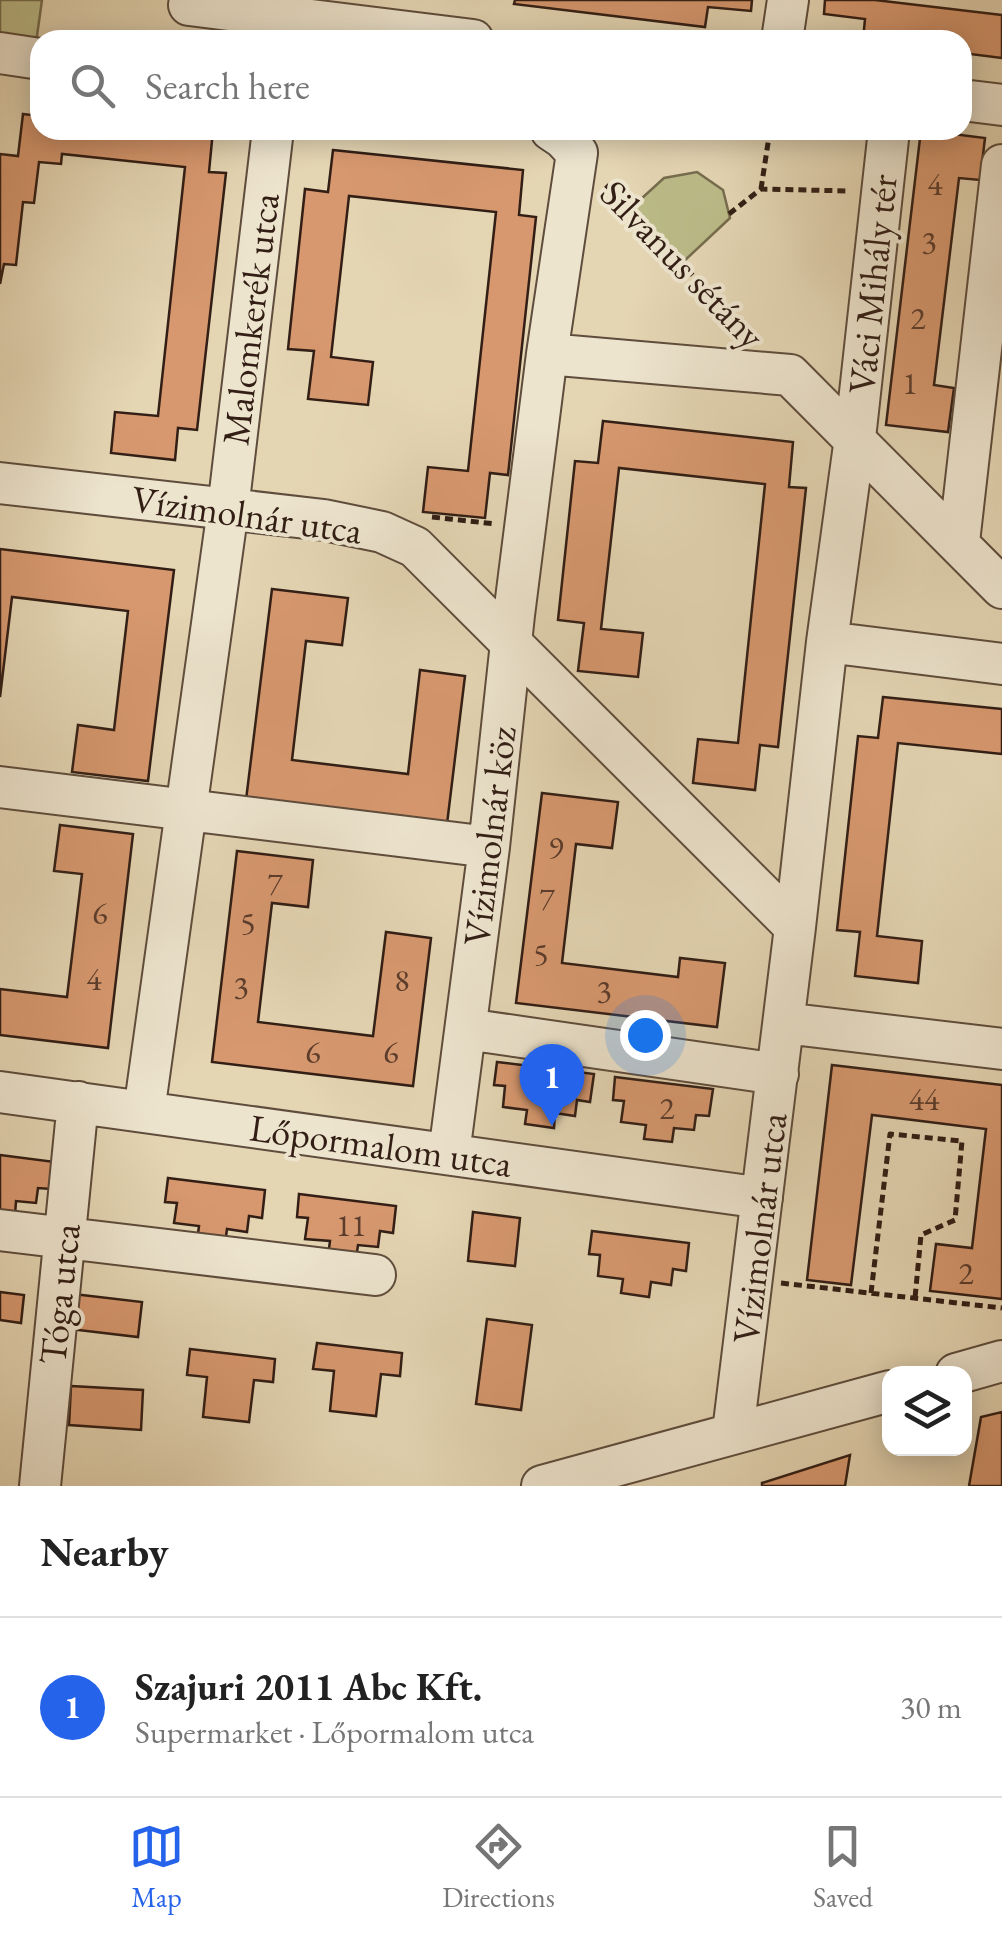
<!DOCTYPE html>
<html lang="en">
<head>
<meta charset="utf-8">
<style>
	body { margin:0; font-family:"EB Garamond",serif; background:#f2f2f2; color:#222 }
	.controls { position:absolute; right:30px; bottom:30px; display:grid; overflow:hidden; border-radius:20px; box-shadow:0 5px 25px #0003 }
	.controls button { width:90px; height:90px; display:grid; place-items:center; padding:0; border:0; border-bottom:2px solid #e0e0e0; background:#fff; color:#222; font:50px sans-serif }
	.you { position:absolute; left:645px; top:1035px; width:35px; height:35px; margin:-25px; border:8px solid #fff; border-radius:50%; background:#1a73e8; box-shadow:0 0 0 15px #1a73e833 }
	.badge { display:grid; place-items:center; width:65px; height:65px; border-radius:50%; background:#2563eb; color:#fff; font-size:32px; font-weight:700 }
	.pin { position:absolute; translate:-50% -82px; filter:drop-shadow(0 2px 5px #0008) }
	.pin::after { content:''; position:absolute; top:52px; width:35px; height:30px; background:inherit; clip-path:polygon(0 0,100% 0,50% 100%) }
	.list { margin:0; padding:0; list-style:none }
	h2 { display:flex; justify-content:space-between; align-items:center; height:130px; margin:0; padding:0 40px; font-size:42px }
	h2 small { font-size:32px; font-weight:400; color:#767676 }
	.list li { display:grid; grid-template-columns:65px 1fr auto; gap:30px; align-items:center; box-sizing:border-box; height:180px; padding:0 40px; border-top:2px solid #e0e0e0 }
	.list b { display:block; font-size:38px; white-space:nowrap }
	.list p { margin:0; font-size:32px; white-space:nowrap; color:#767676 }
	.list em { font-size:32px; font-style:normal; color:#767676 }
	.icon { flex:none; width:55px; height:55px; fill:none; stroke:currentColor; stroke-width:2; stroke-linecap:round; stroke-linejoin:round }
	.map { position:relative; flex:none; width:1002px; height:1486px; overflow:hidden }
	.search { position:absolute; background:#fff; box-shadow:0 5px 25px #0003; left:30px; right:30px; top:30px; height:110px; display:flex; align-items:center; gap:25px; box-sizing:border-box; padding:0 35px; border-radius:30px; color:#767676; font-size:38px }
	.sheet { height:310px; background:#fff }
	nav { display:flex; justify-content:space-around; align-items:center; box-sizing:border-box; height:140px; border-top:2px solid #e0e0e0; background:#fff; font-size:28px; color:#767676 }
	nav a { display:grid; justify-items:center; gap:5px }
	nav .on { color:#2563eb }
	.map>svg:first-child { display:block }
	.green { fill:#bb8; stroke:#766c4e; stroke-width:2.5 }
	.building { fill:#d7986f; stroke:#321e15; stroke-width:2.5 }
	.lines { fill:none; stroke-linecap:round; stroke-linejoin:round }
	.minor-casing { stroke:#5e4c3c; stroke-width:44 }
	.path { stroke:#321e15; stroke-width:5; stroke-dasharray:8 5; stroke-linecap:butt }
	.minor { stroke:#ede4ce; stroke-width:40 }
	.labels { text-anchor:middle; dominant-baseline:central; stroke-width:8; stroke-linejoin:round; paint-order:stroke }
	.number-label { font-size:32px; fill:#5b3c2c }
	.street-label { font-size:38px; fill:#321e15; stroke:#ede4ce }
</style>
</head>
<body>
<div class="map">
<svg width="1002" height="1486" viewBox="0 0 1002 1486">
	<rect width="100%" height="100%" fill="#e4d5b3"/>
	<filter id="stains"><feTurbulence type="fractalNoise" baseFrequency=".002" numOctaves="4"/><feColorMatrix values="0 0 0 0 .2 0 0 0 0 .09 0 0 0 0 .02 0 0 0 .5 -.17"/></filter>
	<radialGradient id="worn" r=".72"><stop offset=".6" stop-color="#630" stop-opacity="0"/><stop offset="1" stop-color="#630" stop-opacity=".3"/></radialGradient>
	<path class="green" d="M 0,0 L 42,0 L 36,43 L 0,38 Z
		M 697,172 L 723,190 L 730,218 L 682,263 L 630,209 L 664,178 Z"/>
	<path class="building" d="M 515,0 L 752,0 L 751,11 L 708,7 L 705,27 L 514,4 Z
		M 825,0 L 875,0 L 1002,15 L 1002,58 L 962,53 L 962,40 L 863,40 L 865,19 L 824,14 Z
		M 23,114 L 40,116 L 40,130 L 213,130 L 209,172 L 226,173 L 197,430 L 178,428 L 175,460 L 111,453 L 115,412 L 158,416 L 185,167 L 62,154 L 61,164 L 39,162 L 34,203 L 23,202 L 16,265 L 4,264 L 0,284 L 0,154 L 18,156 Z
		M 921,130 L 985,138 L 980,180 L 959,178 L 934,385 L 954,388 L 948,432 L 886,425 Z
		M 333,150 L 523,170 L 519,215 L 536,217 L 508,475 L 490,473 L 485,518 L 423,512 L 428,467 L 468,471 L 496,212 L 349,196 L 331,357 L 373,362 L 368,405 L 308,399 L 314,351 L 288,349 L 305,189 L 328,192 Z
		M 603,421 L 793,442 L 789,487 L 806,488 L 778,747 L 760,745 L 755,790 L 693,783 L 698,739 L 738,743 L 765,484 L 619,468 L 601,629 L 643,633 L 638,677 L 578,671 L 584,623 L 558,620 L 575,461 L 598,463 Z
		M 0,549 L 174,570 L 148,781 L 72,772 L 78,725 L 114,730 L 128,611 L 12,597 L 0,697 Z
		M 272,589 L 348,598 L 342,645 L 306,641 L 292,760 L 408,774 L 420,670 L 465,676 L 447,824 L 246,800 Z
		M 883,697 L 1002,709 L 1002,754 L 898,743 L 877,936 L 922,941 L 918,983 L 855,976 L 860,932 L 837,930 L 858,736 L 878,738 Z
		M 542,793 L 618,802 L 612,848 L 576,844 L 562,963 L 678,977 L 680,958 L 725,963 L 717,1027 L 516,1003 Z
		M 60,825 L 133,834 L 108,1048 L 0,1035 L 0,989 L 67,997 L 82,874 L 54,871 Z
		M 237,851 L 313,860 L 308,907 L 272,903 L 258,1022 L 373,1036 L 386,932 L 431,938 L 413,1086 L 212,1062 Z
		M 497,1062 L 594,1074 L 590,1102 L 577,1100 L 575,1116 L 555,1113 L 554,1128 L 525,1124 L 527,1110 L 503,1107 L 505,1086 L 494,1085 Z
		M 832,1065 L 1002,1085 L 1002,1299 L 930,1291 L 936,1244 L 972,1248 L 986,1129 L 872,1115 L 851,1285 L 807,1280 Z
		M 615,1077 L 713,1089 L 709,1116 L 696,1115 L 694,1130 L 674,1128 L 672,1142 L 644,1139 L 646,1125 L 621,1122 L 624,1101 L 613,1100 Z
		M 0,1155 L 55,1162 L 51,1189 L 38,1188 L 36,1203 L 16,1201 L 15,1215 L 0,1214 Z
		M 168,1178 L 265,1190 L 262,1218 L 249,1216 L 247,1232 L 227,1229 L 225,1244 L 197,1241 L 199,1226 L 174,1223 L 177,1203 L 165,1202 Z
		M 299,1194 L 396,1206 L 393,1233 L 380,1231 L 378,1247 L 358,1245 L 356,1259 L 328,1256 L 330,1241 L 305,1239 L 308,1218 L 297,1217 Z
		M 473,1212 L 520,1218 L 515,1266 L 468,1261 Z
		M 592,1231 L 689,1243 L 686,1271 L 673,1269 L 671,1285 L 651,1282 L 649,1297 L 621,1293 L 623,1279 L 598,1276 L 600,1255 L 589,1254 Z
		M 0,1292 L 24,1295 L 21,1323 L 0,1320 Z
		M 65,1293 L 142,1302 L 138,1337 L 61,1328 Z
		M 487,1319 L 532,1325 L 521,1410 L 476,1404 Z
		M 317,1343 L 402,1353 L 400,1376 L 381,1374 L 376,1416 L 330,1411 L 334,1371 L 313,1369 Z
		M 190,1349 L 275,1359 L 273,1382 L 254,1380 L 249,1422 L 203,1417 L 207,1377 L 187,1375 Z
		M 71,1386 L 143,1390 L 141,1430 L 69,1425 Z
		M 1002,1412 L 1002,1486 L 969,1486 L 981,1417 Z
		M 850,1455 L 845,1486 L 762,1486 L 762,1483 Z"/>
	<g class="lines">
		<g class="minor-casing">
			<path id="minor" d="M 189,5 L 473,40
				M 782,40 L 788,0
				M 0,53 L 40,59
				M 962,100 L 1002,105
				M 551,130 L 563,138 L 577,153 L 547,354 L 790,375 L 1002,588
				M 889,130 L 855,438 L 827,642 L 1002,664
				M 0,483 L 324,520 L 382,532 L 415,547 L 795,927 L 733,1432
				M 959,542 L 1002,165
				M 0,787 L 489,847
				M 795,927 L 827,642
				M 784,1023 L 1002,1049
				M 466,1029 L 778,1074
				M 0,1092 L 762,1198
				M 144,1112 L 228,509 L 272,138 L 271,130
				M 449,1154 L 489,847 L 514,615 L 547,354
				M 0,1230 L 375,1275
				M 956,1374 L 1002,1361
				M 40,1486 L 78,1102
				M 542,1486 L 890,1391"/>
		</g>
		<path class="path" d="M 606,185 L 754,339
			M 761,189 L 770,130
			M 729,214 L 761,189 L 849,191
			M 432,517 L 496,524
			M 781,1283 L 1002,1308
			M 871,1293 L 890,1134 L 962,1141 L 955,1220 L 921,1235 L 915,1298"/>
		<use href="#minor" class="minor"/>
	</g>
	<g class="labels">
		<g class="number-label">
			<text x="935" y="184">4</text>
			<text x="929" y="242">3</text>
			<text x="918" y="318">2</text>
			<text x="910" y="383">1</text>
			<text x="556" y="847">9</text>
			<text x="275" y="883">7</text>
			<text x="547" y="898">7</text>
			<text x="100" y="913">6</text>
			<text x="248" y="923">5</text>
			<text x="541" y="954">5</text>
			<text x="94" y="979">4</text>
			<text x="402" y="980">8</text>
			<text x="241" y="987">3</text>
			<text x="604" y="991">3</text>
			<text x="313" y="1052">6</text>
			<text x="391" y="1052">6</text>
			<text x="924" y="1099">44</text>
			<text x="667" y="1108">2</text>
			<text x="351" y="1225">11</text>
			<text x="966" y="1273">2</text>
		</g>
		<g class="street-label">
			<text transform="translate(683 264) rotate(46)">Silvanus sétány</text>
			<text transform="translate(872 284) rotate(-84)">Váci Mihály tér</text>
			<text transform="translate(250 319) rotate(-83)">Malomkerék utca</text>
			<text transform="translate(247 514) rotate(8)">Vízimolnár utca</text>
			<text transform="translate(489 836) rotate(-83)">Vízimolnár köz</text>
			<text transform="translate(381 1145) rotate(8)">Lőpormalom utca</text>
			<text transform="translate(759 1228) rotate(-83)">Vízimolnár utca</text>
			<text transform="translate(59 1294) rotate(-84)">Tóga utca</text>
		</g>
	</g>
	<rect width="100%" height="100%" filter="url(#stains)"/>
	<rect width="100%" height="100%" fill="url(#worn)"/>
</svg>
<div class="controls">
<button><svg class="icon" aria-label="layers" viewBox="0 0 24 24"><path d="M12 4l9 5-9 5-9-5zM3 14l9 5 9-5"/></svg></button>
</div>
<div class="you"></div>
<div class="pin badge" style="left:552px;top:1126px">1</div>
<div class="search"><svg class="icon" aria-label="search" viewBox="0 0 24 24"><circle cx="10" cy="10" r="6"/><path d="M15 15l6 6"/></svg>Search here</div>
</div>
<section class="sheet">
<h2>Nearby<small></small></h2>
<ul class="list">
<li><span class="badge">1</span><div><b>Szajuri 2011 Abc Kft.</b><p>Supermarket · Lőpormalom utca</p></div><em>30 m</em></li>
</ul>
</section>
<nav>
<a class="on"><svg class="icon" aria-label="map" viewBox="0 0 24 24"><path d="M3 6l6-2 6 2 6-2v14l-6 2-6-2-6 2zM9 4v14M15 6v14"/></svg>Map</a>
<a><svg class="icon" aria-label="directions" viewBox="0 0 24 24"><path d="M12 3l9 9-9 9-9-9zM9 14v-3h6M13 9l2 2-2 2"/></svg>Directions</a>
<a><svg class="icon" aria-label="saved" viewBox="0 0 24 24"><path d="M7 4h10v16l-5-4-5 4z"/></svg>Saved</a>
</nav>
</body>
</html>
